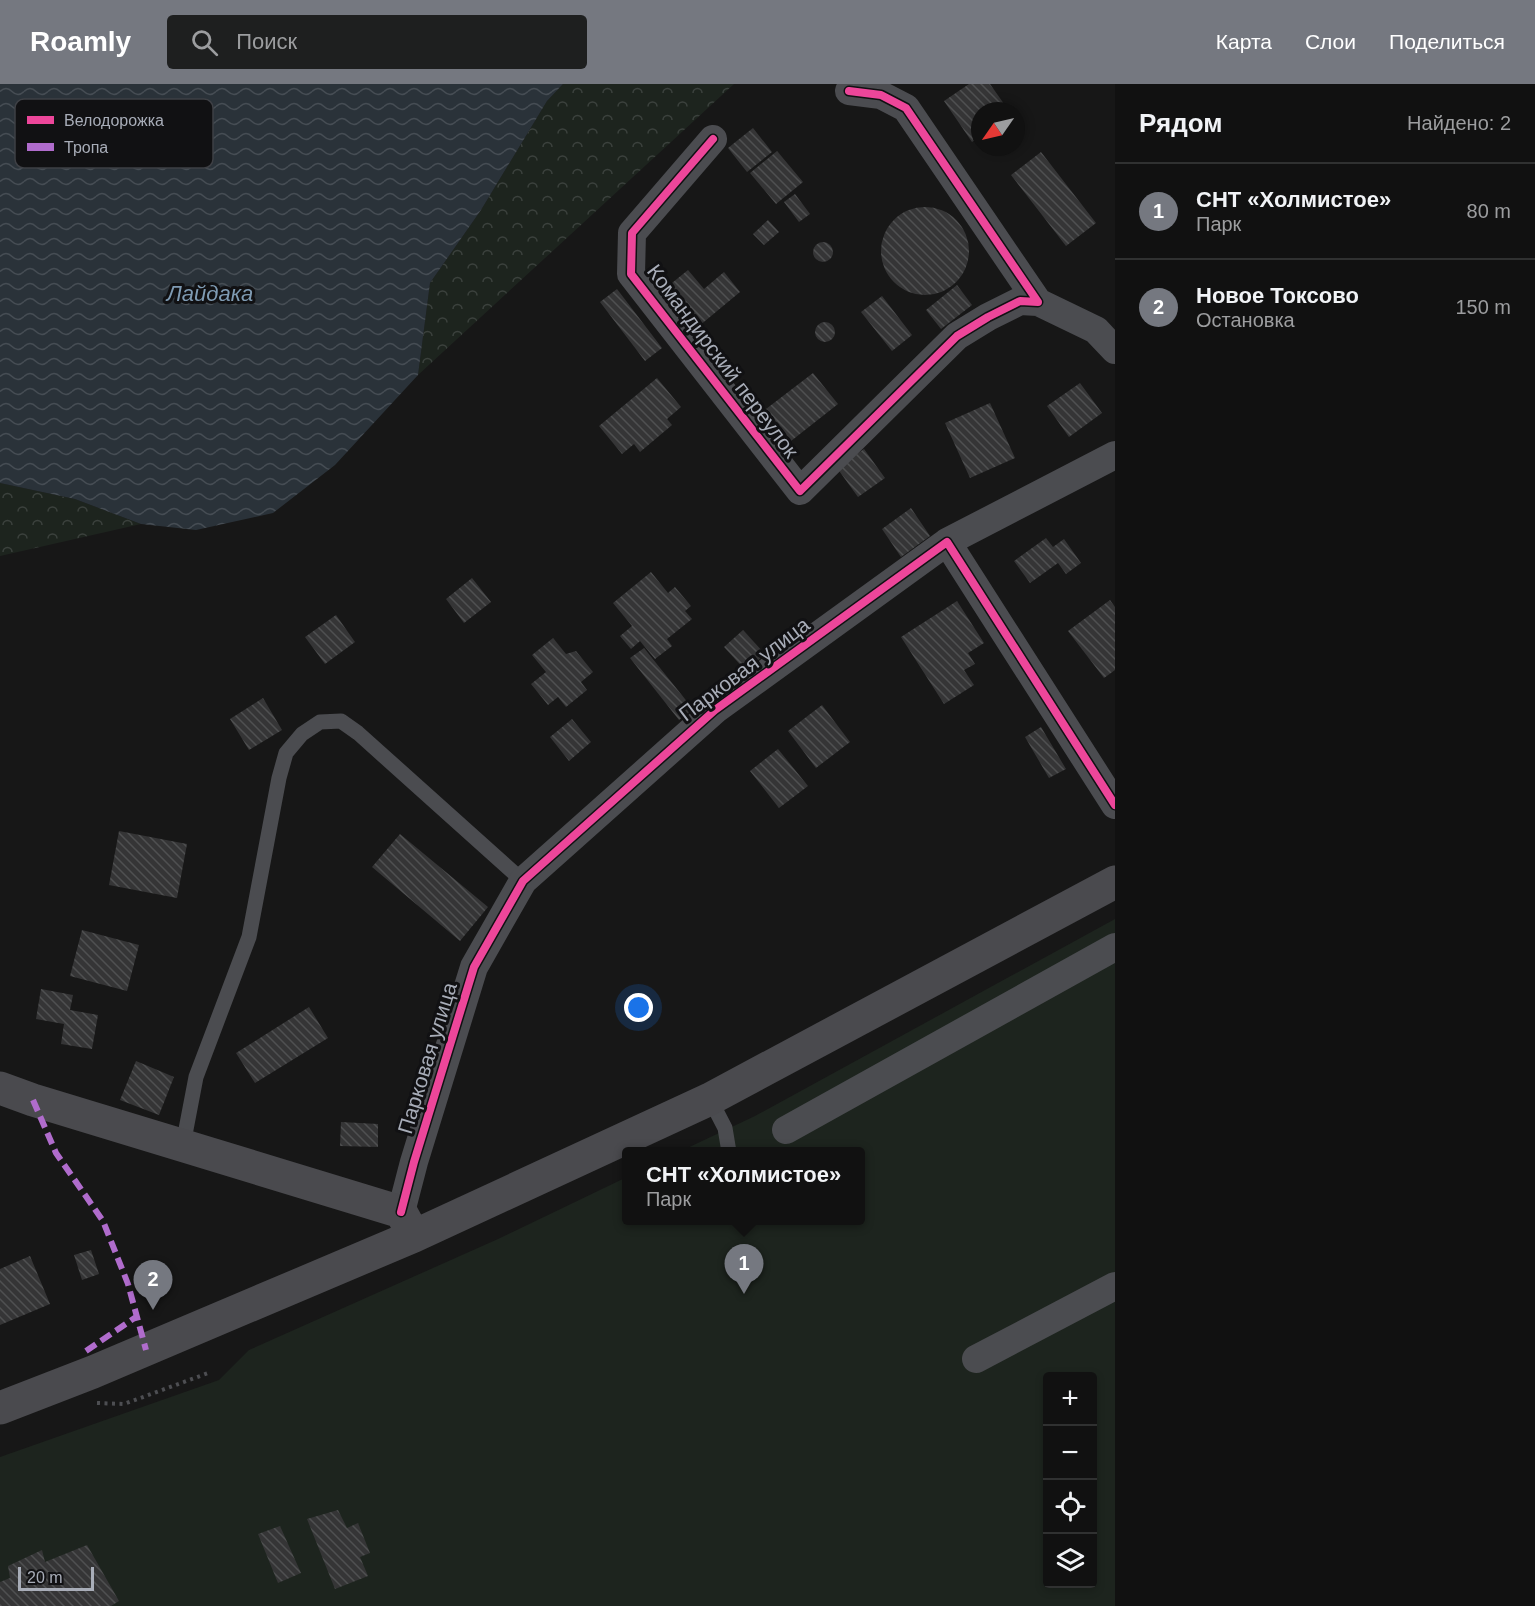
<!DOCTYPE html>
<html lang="ru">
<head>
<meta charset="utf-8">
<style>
	body { margin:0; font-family:Arial,sans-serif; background:#1e1f1f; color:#f1f3f6 }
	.controls { position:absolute; right:18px; bottom:18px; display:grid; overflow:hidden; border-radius:6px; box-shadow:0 3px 9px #0003 }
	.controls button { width:54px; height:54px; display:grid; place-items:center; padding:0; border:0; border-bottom:2px solid #303131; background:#111; color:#f1f3f6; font:30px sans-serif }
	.compass { position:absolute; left:971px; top:18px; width:54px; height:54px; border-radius:50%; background:#111; box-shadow:0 3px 9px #0003; rotate:236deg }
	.scale { position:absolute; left:18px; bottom:15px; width:76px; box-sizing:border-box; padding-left:6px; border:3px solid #a8adb8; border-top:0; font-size:16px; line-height:21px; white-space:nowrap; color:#a8adb8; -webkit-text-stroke:4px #111113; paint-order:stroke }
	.you { position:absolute; left:639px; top:924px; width:21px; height:21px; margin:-15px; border:4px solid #fff; border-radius:50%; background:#1a73e8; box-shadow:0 0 0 9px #1a73e833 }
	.badge { display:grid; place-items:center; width:39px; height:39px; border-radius:50%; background:#757880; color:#fff; font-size:20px; font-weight:700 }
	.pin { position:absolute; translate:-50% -50px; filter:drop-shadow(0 2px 3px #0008) }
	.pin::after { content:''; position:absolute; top:32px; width:21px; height:18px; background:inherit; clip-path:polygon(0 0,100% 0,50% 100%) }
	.popup { position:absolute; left:622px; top:1063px; width:243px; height:78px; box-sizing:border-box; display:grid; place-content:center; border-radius:6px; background:#111; filter:drop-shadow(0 2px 4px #0005); font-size:20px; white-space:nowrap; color:#9c9d9f }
	.popup b { font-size:22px; color:#f1f3f6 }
	.popup::after { content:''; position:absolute; left:50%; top:100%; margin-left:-12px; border:12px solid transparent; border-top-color:#111 }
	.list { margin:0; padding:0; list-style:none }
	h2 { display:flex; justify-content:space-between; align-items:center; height:78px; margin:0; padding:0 24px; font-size:26px }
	h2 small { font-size:20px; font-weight:400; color:#9c9d9f }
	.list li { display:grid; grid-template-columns:39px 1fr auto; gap:18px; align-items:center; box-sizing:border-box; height:96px; padding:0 24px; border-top:2px solid #303131 }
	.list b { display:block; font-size:22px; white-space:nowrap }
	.list p { margin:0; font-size:20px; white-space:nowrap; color:#9c9d9f }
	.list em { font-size:20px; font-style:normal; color:#9c9d9f }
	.icon { flex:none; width:33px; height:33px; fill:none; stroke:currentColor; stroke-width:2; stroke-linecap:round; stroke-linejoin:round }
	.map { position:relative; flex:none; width:1115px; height:1522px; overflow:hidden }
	header { display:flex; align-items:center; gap:36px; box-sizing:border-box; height:84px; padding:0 30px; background:#757880; color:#fff }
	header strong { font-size:28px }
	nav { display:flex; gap:33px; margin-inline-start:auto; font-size:21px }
	.search { width:420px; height:54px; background:#1e1f1f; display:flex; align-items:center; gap:15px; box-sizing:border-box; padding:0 21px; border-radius:6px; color:#9c9d9f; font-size:22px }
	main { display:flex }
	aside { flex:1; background:#111 }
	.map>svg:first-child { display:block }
	.green { fill:#1d241e; fill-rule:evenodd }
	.forest { fill:url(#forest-crowns) }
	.water { fill:url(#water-waves) }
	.building { fill:url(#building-back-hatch) }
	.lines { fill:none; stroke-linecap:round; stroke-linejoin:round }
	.path { stroke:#4d4e52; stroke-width:4; stroke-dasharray:3 4.5; stroke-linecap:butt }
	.lane { stroke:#4b4c50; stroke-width:15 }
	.street { stroke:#4b4c50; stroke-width:28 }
	.secondary { stroke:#4a4a4e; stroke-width:33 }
	.quiet { stroke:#b06ccc; stroke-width:6; stroke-dasharray:12 6; stroke-linecap:butt }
	.cycleway-casing { stroke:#111113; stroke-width:11 }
	.cycleway { stroke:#ed469a; stroke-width:8 }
	.labels { text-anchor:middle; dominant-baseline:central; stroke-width:6; stroke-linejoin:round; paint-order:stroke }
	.street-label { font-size:21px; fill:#a8adb8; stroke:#111113 }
	.water-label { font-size:22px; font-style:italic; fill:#7f9bb3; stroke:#111113 }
	.key { fill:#111113; stroke:#3e4045; stroke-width:1.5 }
	.key-label { font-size:16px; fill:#a8adb8 }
</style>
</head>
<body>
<header>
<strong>Roamly</strong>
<div class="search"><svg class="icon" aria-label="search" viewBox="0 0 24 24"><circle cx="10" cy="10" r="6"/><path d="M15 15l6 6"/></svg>Поиск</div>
<nav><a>Карта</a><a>Слои</a><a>Поделиться</a></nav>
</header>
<main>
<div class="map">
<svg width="1115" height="1522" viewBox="0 0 1115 1522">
	<defs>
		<pattern id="forest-crowns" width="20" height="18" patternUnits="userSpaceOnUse" patternTransform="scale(1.5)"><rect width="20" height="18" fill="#1d241e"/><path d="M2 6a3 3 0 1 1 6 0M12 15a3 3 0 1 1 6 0" fill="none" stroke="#3b413d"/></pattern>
		<pattern id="water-waves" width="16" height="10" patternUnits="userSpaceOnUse" patternTransform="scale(1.5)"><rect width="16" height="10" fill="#2a3239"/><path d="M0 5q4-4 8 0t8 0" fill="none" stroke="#464d54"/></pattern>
		<pattern id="building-back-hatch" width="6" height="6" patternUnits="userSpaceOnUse" patternTransform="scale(1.5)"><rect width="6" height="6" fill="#353536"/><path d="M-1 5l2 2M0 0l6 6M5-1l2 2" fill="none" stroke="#4f5051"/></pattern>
	</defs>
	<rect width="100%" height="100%" fill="#171717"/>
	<path class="green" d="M 1115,835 L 1115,1522 L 0,1522 L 0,1373 L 219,1296 L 249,1266 L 498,1155 L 627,1093 L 627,1136 L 861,1136 L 861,1068 L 681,1067 L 755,1032 ZM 1048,1292 L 1092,1292 L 1092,1500 L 1048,1500 Z"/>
	<path class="forest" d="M 563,0 L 734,0 L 418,291 L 430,199 L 481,126 L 547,17 Z
		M 0,399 L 75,415 L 141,440 L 0,472 Z"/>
	<path class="water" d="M 0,0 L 563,0 L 547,17 L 481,126 L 430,199 L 418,291 L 335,381 L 273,429 L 196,446 L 141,440 L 75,415 L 0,399 Z"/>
	<path class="building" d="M 969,0 L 990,0 L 1009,27 L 980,27 L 980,52 L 972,58 L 944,17 Z
		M 753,44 L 772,68 L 747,88 L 728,64 Z
		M 777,67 L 803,98 L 776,120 L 750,89 Z
		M 1041,68 L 1096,139 L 1066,162 L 1011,91 Z
		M 795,110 L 810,130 L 799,138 L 784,118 Z
		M881 167a44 44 0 1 1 88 0a44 44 0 1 1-88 0Z
		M 768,136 L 779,148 L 764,161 L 753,150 Z
		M813 168a10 10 0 1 1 20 0a10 10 0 1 1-20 0Z
		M 688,186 L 704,205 L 724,188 L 740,208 L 699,242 L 667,203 Z
		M 957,201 L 972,221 L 941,245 L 926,226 Z
		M 617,205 L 662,264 L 645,277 L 600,218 Z
		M 882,212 L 912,251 L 892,267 L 861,228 Z
		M815 248a10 10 0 1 1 20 0a10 10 0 1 1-20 0Z
		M 813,289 L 838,320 L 791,357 L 766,325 Z
		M 657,294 L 681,323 L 667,335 L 672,341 L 640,368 L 634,360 L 622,370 L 599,342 Z
		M 1080,299 L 1102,329 L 1069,353 L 1047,322 Z
		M 990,319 L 1015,374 L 970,394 L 945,339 Z
		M 864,365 L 885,394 L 858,413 L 837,384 Z
		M 911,424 L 930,452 L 901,473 L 882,445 Z
		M 1046,454 L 1053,463 L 1064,455 L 1081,479 L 1066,490 L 1058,479 L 1030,499 L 1014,477 Z
		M 651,488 L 668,509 L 675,503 L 691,522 L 685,527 L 692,535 L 667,555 L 672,562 L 655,575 L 640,557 L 631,565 L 620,552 L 632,542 L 613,519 Z
		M 472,494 L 491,518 L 464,539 L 446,515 Z
		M 1110,516 L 1115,523 L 1115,586 L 1104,594 L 1068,547 Z
		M 957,517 L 984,559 L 968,569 L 975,580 L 964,586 L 974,601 L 944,620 L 901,553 Z
		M 336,531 L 355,558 L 325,580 L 305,553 Z
		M 743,546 L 765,570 L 746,587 L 724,563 Z
		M 553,554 L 566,570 L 576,567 L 593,588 L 581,598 L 587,606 L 566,623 L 558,613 L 548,621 L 531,600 L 546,588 L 532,571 Z
		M 644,564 L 693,625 L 679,636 L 630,574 Z
		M 263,614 L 282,646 L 249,666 L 230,635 Z
		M 822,621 L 850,658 L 816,684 L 788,647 Z
		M 572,635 L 591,658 L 569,677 L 550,653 Z
		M 1041,643 L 1066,685 L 1049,694 L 1025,653 Z
		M 778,665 L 808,702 L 779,724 L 750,687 Z
		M 119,747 L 187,760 L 177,814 L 109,801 Z
		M 400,750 L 488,823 L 460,857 L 372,783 Z
		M 82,846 L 139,861 L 127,907 L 70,892 Z
		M 41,905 L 73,911 L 70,926 L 98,931 L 92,965 L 61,960 L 64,940 L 36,935 Z
		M 309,923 L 328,954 L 255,999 L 236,969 Z
		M 136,977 L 174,993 L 159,1031 L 120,1016 Z
		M 341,1038 L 378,1040 L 378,1063 L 340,1062 Z
		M 91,1166 L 99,1190 L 82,1196 L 74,1171 Z
		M 30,1172 L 50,1220 L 0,1241 L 0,1185 Z
		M 338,1426 L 347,1444 L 358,1439 L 370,1469 L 360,1473 L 368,1492 L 335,1505 L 307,1435 Z
		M 280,1442 L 301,1489 L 278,1499 L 258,1450 Z
		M 87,1461 L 119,1517 L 111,1522 L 0,1522 L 0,1498 L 10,1494 L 8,1482 L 42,1466 L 45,1478 Z"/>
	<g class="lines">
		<path class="path" d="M 97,1319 L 124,1320 L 211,1288"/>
		<path class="lane" d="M 710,1015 L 725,1044 L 729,1068
			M 183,1061 L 196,993 L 249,853 L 279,694 L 286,669 L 302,650 L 320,638 L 341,637 L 358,649 L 523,797"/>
		<path class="street" d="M 713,55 L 632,149 L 631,190 L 800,407 L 957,252 L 988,233 L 1020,217 L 1038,218 L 906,24 L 881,11 L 849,7
			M 1038,218 L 1096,246 L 1115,266
			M 947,458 L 1115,371
			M 786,1046 L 1115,863
			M 401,1128 L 414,1078 L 474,883 L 523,797 L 715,626 L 947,458 L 1115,721
			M 976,1275 L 1115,1202"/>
		<path class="secondary" d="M 0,1004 L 33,1016 L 401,1128 L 414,1152
			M 0,1324 L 93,1288 L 414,1152 L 710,1015 L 1115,798"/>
		<path class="quiet" d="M 33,1016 L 56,1069 L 103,1137 L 128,1200 L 146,1266
			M 86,1267 L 136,1233"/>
		<g class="cycleway-casing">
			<path id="cycleway" d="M 713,55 L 632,149 L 631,190 L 800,407 L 957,252 L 988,233 L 1020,217 L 1038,218 L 906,24 L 881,11 L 849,7
				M 401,1128 L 414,1078 L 474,883 L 523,797 L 715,626 L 947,458 L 1115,721"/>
		</g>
		<use href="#cycleway" class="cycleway"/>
	</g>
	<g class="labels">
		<g class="street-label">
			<text transform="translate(723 277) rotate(53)">Командирский переулок</text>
			<text transform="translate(744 585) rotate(-37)">Парковая улица</text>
			<text transform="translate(427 974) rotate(-73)">Парковая улица</text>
		</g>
		<g class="water-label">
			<text x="210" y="209">Лайдака</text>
		</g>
	</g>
	<rect x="15" y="15" width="198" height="69" rx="9" class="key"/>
	<rect x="27" y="32" width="27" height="8" fill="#ed469a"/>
	<rect x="27" y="59" width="27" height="8" fill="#b06ccc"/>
	<g class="key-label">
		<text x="64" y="42">Велодорожка</text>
		<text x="64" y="69">Тропа</text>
	</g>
</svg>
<div class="controls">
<button>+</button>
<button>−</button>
<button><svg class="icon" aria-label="locate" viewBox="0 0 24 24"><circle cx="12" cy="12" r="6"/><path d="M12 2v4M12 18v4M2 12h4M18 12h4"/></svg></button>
<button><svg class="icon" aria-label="layers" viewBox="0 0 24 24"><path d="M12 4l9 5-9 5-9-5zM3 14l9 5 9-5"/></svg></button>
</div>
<svg class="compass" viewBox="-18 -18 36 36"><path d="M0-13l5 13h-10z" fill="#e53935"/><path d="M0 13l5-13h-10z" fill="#9c9d9f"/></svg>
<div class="scale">20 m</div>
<div class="you"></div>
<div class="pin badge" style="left:744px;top:1210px">1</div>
<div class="popup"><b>СНТ «Холмистое»</b>Парк</div>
<div class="pin badge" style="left:153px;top:1226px">2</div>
</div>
<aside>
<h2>Рядом<small>Найдено: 2</small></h2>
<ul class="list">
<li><span class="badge">1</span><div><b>СНТ «Холмистое»</b><p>Парк</p></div><em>80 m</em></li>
<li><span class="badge">2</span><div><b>Новое Токсово</b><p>Остановка</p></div><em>150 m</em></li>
</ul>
</aside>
</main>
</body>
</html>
